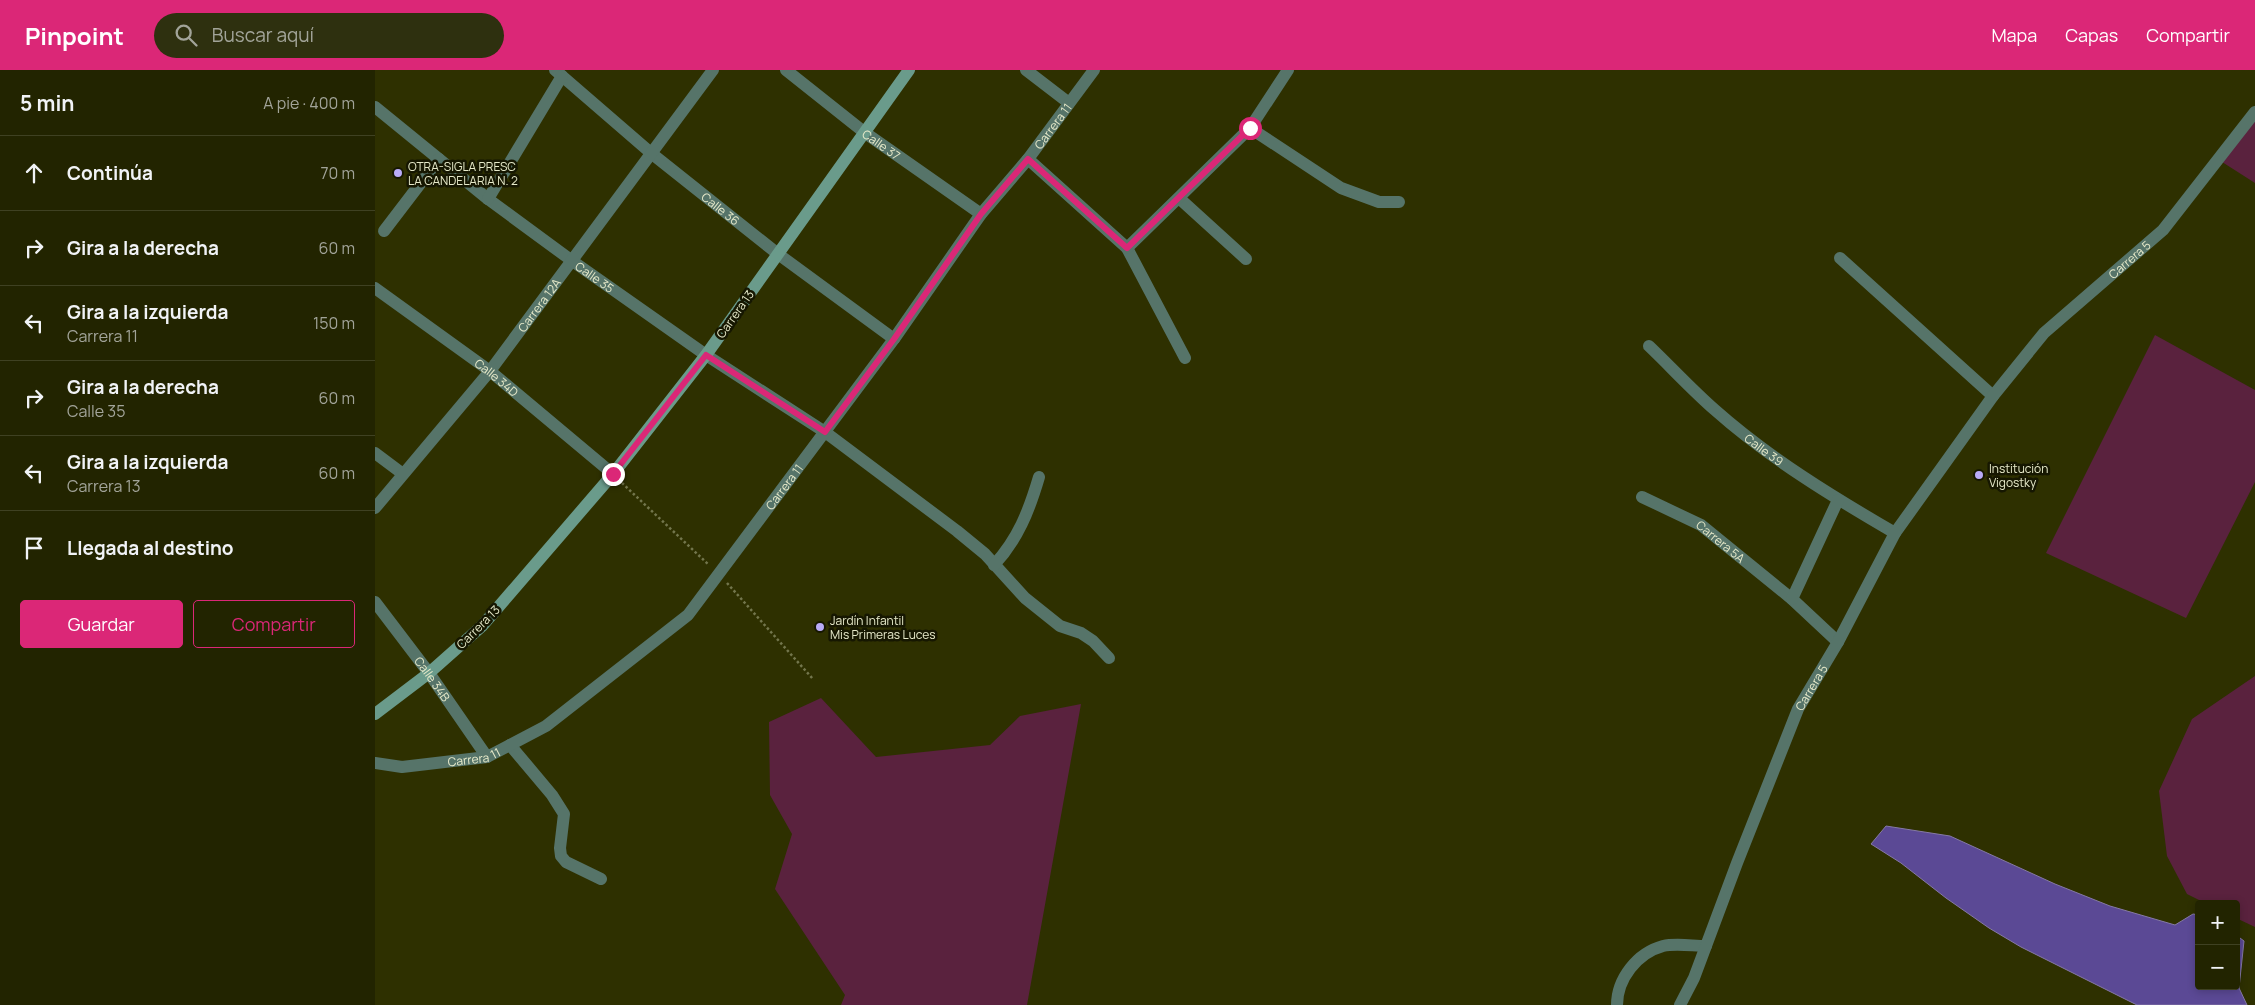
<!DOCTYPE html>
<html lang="es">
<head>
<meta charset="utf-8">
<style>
	body { margin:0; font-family:Manrope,sans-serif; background:#2e300f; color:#f1f3f6 }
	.controls { position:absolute; right:15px; bottom:15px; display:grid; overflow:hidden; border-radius:5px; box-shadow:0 2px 8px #0003 }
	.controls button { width:45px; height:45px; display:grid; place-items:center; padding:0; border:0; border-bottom:1px solid #3f4122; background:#222400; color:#f1f3f6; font:25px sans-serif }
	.stop { position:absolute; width:15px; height:15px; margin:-11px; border:4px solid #db2777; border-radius:50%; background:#fff }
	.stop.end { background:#db2777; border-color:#fff; box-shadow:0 1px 5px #0008 }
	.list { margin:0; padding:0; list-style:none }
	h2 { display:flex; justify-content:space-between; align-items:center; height:65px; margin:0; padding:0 20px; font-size:21px }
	h2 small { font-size:16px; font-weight:400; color:#a2a499 }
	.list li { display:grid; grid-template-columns:32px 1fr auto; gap:15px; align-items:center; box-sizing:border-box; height:75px; padding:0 20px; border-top:1px solid #3f4122 }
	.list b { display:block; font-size:19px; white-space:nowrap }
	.list p { margin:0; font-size:16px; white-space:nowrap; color:#a2a499 }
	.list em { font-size:16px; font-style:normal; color:#a2a499 }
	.actions { display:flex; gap:10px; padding:15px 20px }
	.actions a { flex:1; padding:11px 0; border:1px solid #db2777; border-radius:5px; text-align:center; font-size:18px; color:#db2777 }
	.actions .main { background:#db2777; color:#fff }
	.icon { flex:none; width:28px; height:28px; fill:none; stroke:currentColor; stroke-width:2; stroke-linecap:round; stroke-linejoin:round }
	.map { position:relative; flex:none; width:1880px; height:935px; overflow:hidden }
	header { display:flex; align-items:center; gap:30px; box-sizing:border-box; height:70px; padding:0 25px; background:#db2777; color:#fff }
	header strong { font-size:24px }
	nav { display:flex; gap:28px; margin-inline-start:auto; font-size:18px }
	.search { width:350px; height:45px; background:#2e300f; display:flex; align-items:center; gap:12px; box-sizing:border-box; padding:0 18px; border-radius:28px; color:#a2a499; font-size:19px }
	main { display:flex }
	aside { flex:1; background:#222400 }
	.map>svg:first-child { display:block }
	.green { fill:#5a223e }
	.water { fill:#5b4995; stroke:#8579a5 }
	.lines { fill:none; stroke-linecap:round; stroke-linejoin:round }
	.path { stroke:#73764c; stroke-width:2.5; stroke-dasharray:2.5 2.5; stroke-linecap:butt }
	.street { stroke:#567469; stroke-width:12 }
	.secondary { stroke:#6a9b8b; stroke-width:12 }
	.route { stroke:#db2777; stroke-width:6 }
	.poi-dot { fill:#b9abf7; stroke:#161701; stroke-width:2 }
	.labels { text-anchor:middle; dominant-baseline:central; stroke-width:5; stroke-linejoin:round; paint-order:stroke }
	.street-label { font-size:12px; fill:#e6e9c9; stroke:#161701 }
	.poi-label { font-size:12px; fill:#e6e9c9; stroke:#161701; text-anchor:start }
</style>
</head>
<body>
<header>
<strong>Pinpoint</strong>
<div class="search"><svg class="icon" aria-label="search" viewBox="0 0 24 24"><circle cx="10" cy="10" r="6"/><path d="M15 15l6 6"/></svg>Buscar aquí</div>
<nav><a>Mapa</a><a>Capas</a><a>Compartir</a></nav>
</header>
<main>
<aside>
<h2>5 min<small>A pie · 400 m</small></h2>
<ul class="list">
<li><svg class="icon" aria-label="ahead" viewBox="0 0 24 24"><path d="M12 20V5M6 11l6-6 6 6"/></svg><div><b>Continúa</b></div><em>70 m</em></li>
<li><svg class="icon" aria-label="right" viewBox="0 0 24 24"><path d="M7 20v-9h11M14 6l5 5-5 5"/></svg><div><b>Gira a la derecha</b></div><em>60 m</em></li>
<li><svg class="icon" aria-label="left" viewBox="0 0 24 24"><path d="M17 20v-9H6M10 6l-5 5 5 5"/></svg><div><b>Gira a la izquierda</b><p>Carrera 11</p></div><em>150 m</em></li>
<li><svg class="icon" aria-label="right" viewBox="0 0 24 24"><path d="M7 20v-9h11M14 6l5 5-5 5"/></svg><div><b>Gira a la derecha</b><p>Calle 35</p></div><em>60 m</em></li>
<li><svg class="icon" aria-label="left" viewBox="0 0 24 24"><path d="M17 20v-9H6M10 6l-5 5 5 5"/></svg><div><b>Gira a la izquierda</b><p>Carrera 13</p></div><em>60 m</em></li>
<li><svg class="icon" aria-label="arrive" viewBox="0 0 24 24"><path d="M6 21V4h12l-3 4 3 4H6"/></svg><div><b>Llegada al destino</b></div></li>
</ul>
<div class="actions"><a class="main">Guardar</a><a>Compartir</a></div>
</aside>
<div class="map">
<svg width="1880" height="935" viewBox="0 0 1880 935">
	<rect width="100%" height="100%" fill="#2e3000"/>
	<path class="green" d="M 1880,42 L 1880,113 L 1844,90 Z
		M 1780,265 L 1880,320 L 1880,412 L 1811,548 L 1671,483 Z
		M 1880,606 L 1880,857 L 1861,848 L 1861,834 L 1832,834 L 1812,824 L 1792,786 L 1784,721 L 1817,649 Z
		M 446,628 L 501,687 L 615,675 L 645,646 L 706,634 L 652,935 L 466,935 L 470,925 L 400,819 L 417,764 L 395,725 L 394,652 Z"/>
	<path class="water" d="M 1511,756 L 1575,766 L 1680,814 L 1735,836 L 1800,855 L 1818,844 L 1824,845 L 1824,916 L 1861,916 L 1861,865 L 1869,871 L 1864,918 L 1872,935 L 1762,935 L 1646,877 L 1614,858 L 1571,828 L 1526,793 L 1496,774 Z"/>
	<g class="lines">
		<path class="path" d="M 247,413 L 334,495
			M 352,513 L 438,609"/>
		<g class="street">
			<path id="s1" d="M 180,0 L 276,83 L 403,184 L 519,269"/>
			<path id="s2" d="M 411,0 L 489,62 L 606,144"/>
			<path d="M 651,0 L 694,33"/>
			<path id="s3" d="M 0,37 L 113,129 L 196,190 L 331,285 L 450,362 L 582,461 L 610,484 L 650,528 L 685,556 L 706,563 L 718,571 L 734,588"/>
			<path d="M 875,58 L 966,118 L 1004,132 L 1024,132"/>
			<path d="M 653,89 L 752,178 L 810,288"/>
			<path d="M 113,129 L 187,6"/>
			<path d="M 805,129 L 871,189"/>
			<path d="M 9,161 L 64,89"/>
			<path d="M 752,178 L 875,58 L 913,0"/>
			<path d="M 1465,188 L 1618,326"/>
			<path id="s4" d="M 0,218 L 115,301 L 238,404"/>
			<path id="s5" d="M 1274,276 C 1296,297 1317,320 1340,340 C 1394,388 1458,427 1520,463"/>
			<path d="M 0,383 L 28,404"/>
			<path id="s6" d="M 1267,427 L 1326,455 L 1417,529 L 1463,572"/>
			<path id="s7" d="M 0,438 L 115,301 L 338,0"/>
			<path d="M 619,495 C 643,469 654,441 664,407"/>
			<path d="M 1417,529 L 1463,430"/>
			<path id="s8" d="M 0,532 L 54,603 L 112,687"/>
			<path d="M 135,675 L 177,725 L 189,744 L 185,778 L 186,786 L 191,792 L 226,809"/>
			<path id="s9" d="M 0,693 L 27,697 L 112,687 L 171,656 L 313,545 L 519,269 L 606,144 L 653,89 L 719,0"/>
			<path d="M 1242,935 C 1242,909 1262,883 1288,876 C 1301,873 1318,876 1331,876"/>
			<path id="s10" d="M 1305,935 L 1319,908 L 1362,793 L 1423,639 L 1463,572 L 1520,463 L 1618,326 L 1669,263 L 1788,160 L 1880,42"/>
		</g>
		<path class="secondary" d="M 0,644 L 54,603 L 107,556 L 238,404 L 331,285 L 534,0"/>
	</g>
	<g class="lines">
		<path class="route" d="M 238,404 L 331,285 L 450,362 L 519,269 L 606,144 L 653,89 L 752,178 L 875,58"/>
	</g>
	<g class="poi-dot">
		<circle cx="23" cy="103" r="5"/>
		<circle cx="1604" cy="405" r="5"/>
		<circle cx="445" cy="557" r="5"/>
	</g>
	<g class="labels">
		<g class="street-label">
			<text stroke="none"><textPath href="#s9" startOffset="970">Carrera 11</textPath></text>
			<text stroke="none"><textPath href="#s2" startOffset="121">Calle 37</textPath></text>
			<text stroke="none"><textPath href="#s1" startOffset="216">Calle 36</textPath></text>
			<text stroke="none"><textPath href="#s10" startOffset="882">Carrera 5</textPath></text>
			<text stroke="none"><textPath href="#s3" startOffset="278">Calle 35</textPath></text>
			<text stroke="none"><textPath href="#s7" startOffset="261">Carrera 12A</textPath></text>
			<text transform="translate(360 244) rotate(-55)">Carrera 13</text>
			<text stroke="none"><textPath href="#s4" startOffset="151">Calle 34D</textPath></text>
			<text stroke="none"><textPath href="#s5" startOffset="155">Calle 39</textPath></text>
			<text stroke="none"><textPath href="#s9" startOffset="520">Carrera 11</textPath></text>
			<text stroke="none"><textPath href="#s6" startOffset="91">Carrera 5A</textPath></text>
			<text transform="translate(103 557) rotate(-45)">Carrera 13</text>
			<text stroke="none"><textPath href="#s8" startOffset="96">Calle 34B</textPath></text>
			<text stroke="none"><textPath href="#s10" startOffset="344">Carrera 5</textPath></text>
			<text stroke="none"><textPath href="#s9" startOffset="100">Carrera 11</textPath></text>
		</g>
		<g class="poi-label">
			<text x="33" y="96">OTRA-SIGLA PRESC<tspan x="33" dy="14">LA CANDELARIA N. 2</tspan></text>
			<text x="1614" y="398">Institución<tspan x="1614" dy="14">Vigostky</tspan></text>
			<text x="455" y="550">Jardín Infantil<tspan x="455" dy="14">Mis Primeras Luces</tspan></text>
		</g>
	</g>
</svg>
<div class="controls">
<button>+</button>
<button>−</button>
</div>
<div class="stop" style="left:875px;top:58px"></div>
<div class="stop end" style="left:238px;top:404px"></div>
</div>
</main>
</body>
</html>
